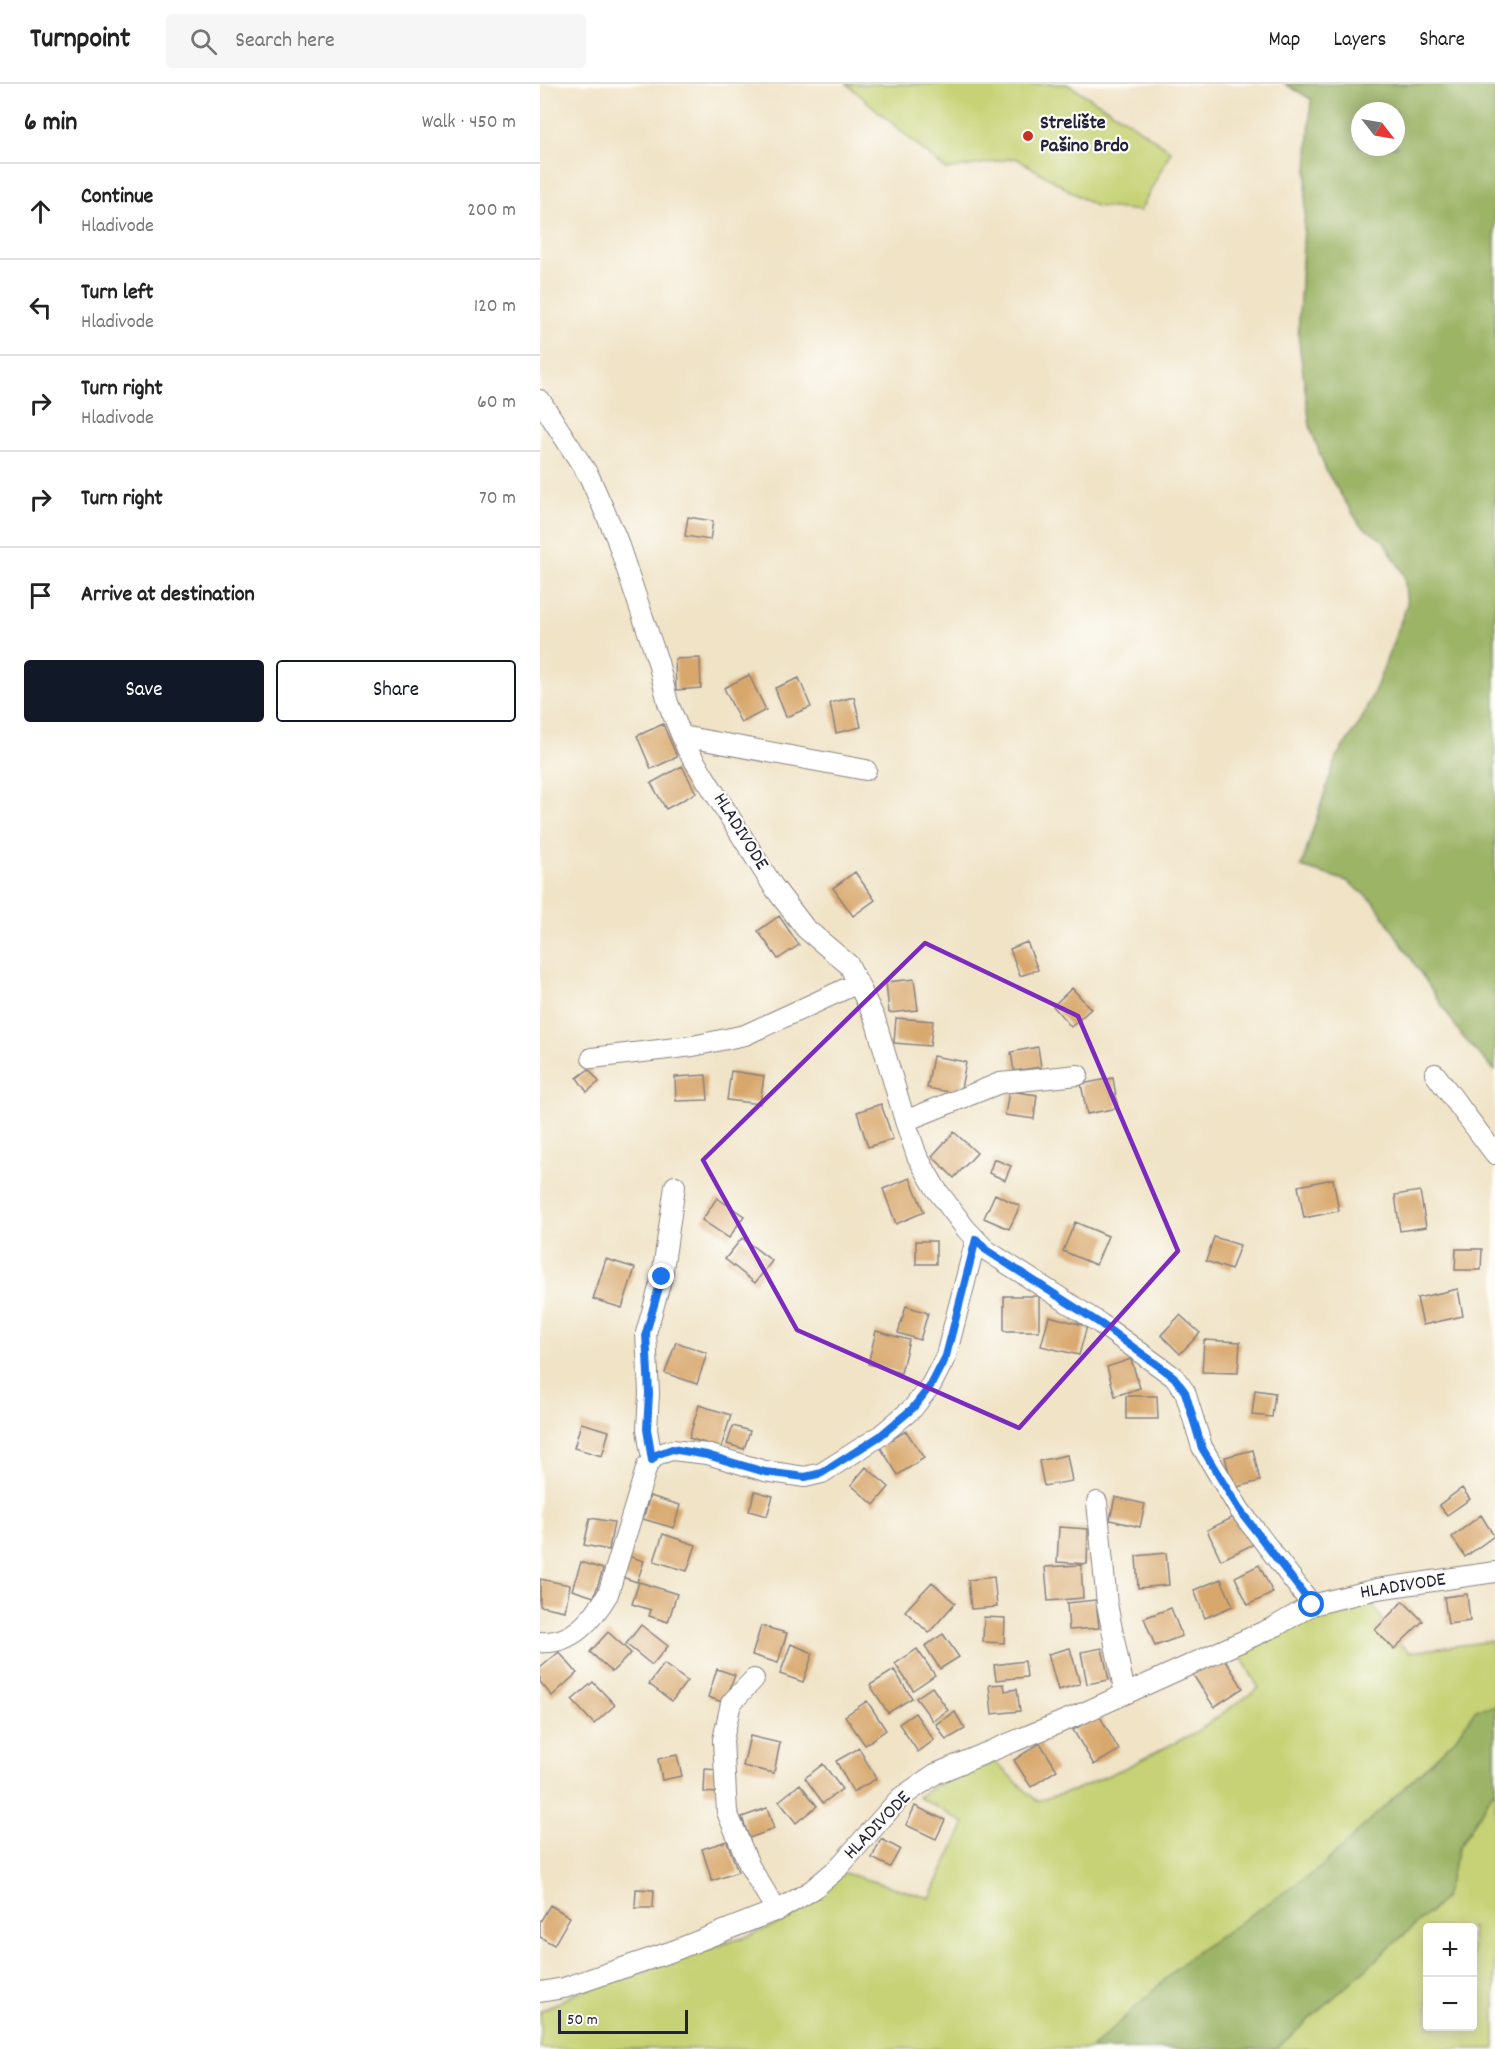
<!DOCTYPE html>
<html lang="en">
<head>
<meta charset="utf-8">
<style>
	body { margin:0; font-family:Dekko,sans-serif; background:#f6f6f6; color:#222 }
	.controls { position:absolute; right:18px; bottom:18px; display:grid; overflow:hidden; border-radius:6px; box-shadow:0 3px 15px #0003 }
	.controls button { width:54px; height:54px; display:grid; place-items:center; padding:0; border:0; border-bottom:2px solid #e0e0e0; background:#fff; color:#222; font:30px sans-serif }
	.compass { position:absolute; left:811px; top:18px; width:54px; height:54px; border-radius:50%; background:#fff; box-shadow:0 3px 15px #0003; rotate:121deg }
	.scale { position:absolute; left:18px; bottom:15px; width:130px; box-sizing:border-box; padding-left:6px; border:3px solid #22223b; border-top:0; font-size:16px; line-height:21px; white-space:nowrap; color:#22223b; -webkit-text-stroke:4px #fdfcf7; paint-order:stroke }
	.stop { position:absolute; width:18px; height:18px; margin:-14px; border:4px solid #1a73e8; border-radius:50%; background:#fff }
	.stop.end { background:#1a73e8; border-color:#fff; box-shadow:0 2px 6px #0008 }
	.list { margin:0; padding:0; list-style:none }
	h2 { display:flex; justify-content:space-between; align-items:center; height:78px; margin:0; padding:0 24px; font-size:26px }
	h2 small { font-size:20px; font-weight:400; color:#767676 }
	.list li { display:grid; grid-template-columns:39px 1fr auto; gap:18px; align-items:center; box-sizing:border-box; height:96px; padding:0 24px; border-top:2px solid #e0e0e0 }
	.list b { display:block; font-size:22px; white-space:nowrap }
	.list p { margin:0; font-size:20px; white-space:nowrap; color:#767676 }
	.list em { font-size:20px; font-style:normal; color:#767676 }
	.actions { display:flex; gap:12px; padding:18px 24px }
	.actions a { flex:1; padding:14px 0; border:2px solid #111827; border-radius:6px; text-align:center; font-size:21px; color:#111827 }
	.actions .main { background:#111827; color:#fff }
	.icon { flex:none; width:33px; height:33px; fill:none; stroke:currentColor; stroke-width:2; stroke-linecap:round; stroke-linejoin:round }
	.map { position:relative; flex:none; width:955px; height:1965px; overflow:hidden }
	header { display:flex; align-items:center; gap:36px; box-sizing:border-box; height:84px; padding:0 30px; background:#fff; border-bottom:2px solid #e0e0e0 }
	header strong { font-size:28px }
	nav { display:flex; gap:33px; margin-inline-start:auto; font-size:21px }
	.search { width:420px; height:54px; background:#f6f6f6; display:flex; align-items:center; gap:15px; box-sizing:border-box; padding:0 21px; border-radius:6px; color:#767676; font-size:22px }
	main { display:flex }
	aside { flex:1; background:#fff }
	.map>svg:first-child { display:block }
	.green { fill:#c6d274; stroke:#747a58; stroke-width:1.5; fill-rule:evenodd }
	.forest { fill:#9cb466; stroke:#5f6b50; stroke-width:1.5; fill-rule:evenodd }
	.building { fill:#d8a76c }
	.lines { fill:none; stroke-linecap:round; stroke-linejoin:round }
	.minor-casing { stroke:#898280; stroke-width:22 }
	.minor { stroke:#fff; stroke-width:20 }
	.route { stroke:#1a73e8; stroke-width:8 }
	.marked { fill:none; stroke:#7b2cbf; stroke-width:4.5; stroke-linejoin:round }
	.poi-dot { fill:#c8321e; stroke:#fdfcf7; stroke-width:2 }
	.labels { text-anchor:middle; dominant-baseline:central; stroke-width:4.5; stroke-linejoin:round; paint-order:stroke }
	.poi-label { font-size:20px; font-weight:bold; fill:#22223b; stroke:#fdfcf7; text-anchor:start }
	.street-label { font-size:20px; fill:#22223b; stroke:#fdfcf7 }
</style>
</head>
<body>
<header>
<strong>Turnpoint</strong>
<div class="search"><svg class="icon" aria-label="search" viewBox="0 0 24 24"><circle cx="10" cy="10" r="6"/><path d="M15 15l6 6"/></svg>Search here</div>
<nav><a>Map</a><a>Layers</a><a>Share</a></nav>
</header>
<main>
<aside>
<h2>6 min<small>Walk · 450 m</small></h2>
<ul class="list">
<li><svg class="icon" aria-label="ahead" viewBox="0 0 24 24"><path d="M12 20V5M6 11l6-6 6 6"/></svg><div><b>Continue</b><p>Hladivode</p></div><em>200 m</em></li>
<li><svg class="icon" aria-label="left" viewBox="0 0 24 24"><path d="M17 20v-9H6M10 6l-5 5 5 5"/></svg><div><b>Turn left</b><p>Hladivode</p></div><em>120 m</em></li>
<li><svg class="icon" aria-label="right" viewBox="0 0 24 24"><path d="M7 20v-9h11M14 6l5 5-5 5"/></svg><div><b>Turn right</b><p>Hladivode</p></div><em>60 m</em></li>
<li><svg class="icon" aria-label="right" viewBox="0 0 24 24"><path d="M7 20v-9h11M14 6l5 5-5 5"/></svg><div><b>Turn right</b></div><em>70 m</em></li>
<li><svg class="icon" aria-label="arrive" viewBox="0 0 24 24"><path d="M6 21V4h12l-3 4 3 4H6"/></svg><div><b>Arrive at destination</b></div></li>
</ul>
<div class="actions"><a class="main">Save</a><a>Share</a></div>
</aside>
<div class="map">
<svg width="955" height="1965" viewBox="0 0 955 1965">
	<rect width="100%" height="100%" fill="#fdfcf7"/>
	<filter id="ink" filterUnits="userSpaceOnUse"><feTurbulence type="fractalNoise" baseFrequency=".0167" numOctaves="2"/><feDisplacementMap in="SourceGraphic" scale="12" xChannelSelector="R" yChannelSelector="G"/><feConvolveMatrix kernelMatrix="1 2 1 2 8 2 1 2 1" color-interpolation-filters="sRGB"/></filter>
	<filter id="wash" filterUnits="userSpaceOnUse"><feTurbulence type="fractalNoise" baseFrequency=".008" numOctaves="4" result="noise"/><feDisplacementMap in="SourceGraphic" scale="24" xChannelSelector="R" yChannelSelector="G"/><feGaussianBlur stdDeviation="1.35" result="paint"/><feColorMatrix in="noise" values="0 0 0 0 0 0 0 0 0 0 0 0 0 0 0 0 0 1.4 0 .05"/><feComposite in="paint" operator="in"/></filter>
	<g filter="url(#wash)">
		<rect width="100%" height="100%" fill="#f0e3c6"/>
		<path class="green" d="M 307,0 L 527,0 L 588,37 L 631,67 L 600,127 L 555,122 L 476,74 L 406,86 Z
			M 831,1516 L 852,1554 L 870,1568 L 951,1557 L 955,1583 L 955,1965 L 0,1965 L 0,1928 L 32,1911 L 208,1852 L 248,1836 L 305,1789 L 390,1814 L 425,1739 L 378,1713 L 403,1697 L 455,1678 L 497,1717 L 535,1706 L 587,1683 L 654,1649 L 719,1604 L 698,1568 L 744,1549 L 780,1528 ZM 888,1844 L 932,1844 L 932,1942 L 888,1942 Z"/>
		<path class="forest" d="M 745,0 L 955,0 L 955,987 L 922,952 L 834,818 L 807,797 L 761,783 L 796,673 L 819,640 L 837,601 L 867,521 L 864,491 L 844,457 L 820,441 L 786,387 L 770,342 L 758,251 L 771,15 ZM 820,27 L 856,27 L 856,63 L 820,63 Z
			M 955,1622 L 955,1705 L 918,1765 L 904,1815 L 736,1965 L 551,1965 L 649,1873 L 781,1783 L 915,1655 L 936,1625 Z"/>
		<g id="blocks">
			<path class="building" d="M 148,433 L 173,437 L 170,456 L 145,452 Z
				M 160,574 L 161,604 L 136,606 L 135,575 Z
				M 209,591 L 226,626 L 201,639 L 184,604 Z
				M 259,594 L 271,623 L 246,633 L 235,604 Z
				M 314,613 L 321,643 L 296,649 L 290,619 Z
				M 123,640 L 137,673 L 111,685 L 97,652 Z
				M 142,682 L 156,709 L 126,725 L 111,699 Z
				M 315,788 L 335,816 L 313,832 L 293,804 Z
				M 239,832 L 259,861 L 238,875 L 218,847 Z
				M 487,858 L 498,886 L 480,892 L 470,865 Z
				M 374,895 L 378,926 L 349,929 L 346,898 Z
				M 532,904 L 551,925 L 531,943 L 513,922 Z
				M 356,934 L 393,937 L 390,962 L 354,959 Z
				M 498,963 L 501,983 L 474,987 L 471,968 Z
				M 393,972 L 426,978 L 420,1010 L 387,1004 Z
				M 49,985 L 59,998 L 47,1008 L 37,994 Z
				M 191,987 L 224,992 L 220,1020 L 187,1016 Z
				M 166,991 L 168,1016 L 136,1017 L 135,993 Z
				M 573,994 L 578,1024 L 547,1030 L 541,1000 Z
				M 469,1007 L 497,1011 L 494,1035 L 465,1031 Z
				M 341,1020 L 353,1055 L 328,1063 L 317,1028 Z
				M 414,1048 L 437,1069 L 414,1094 L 392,1072 Z
				M 454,1075 L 471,1082 L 465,1096 L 449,1089 Z
				M 370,1094 L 384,1128 L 356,1140 L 343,1105 Z
				M 793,1095 L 799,1127 L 764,1134 L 758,1102 Z
				M 880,1107 L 886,1143 L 860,1147 L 855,1111 Z
				M 455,1110 L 480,1122 L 469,1145 L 444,1134 Z
				M 177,1114 L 204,1132 L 189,1154 L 162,1136 Z
				M 535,1138 L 568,1152 L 556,1181 L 523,1167 Z
				M 674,1153 L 700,1161 L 691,1186 L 666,1177 Z
				M 202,1154 L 232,1177 L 215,1199 L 185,1175 Z
				M 376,1157 L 396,1157 L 396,1180 L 376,1180 Z
				M 916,1165 L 942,1165 L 941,1186 L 915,1186 Z
				M 66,1175 L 95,1184 L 82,1224 L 53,1215 Z
				M 918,1205 L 923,1232 L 883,1241 L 877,1214 Z
				M 464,1212 L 499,1212 L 499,1247 L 464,1247 Z
				M 366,1222 L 388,1229 L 380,1256 L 358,1249 Z
				M 640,1231 L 660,1249 L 640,1270 L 621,1251 Z
				M 509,1232 L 547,1242 L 539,1271 L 501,1262 Z
				M 336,1247 L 369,1256 L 361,1289 L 328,1280 Z
				M 664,1256 L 700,1258 L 698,1289 L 662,1288 Z
				M 136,1258 L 167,1269 L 157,1300 L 125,1289 Z
				M 591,1275 L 600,1304 L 575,1312 L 567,1283 Z
				M 715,1306 L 735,1309 L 732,1333 L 712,1331 Z
				M 586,1312 L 617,1312 L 618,1335 L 586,1335 Z
				M 159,1321 L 191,1331 L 181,1364 L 149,1354 Z
				M 41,1339 L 69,1347 L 62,1372 L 34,1364 Z
				M 193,1342 L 210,1347 L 204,1365 L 187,1360 Z
				M 366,1347 L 384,1374 L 358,1391 L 340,1363 Z
				M 713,1366 L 720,1397 L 693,1404 L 685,1373 Z
				M 527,1371 L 532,1397 L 504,1402 L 499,1377 Z
				M 326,1383 L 349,1403 L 334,1421 L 311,1401 Z
				M 922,1404 L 930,1415 L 907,1431 L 899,1421 Z
				M 215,1407 L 233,1412 L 227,1432 L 209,1427 Z
				M 110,1412 L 140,1421 L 134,1444 L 103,1435 Z
				M 575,1413 L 605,1420 L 600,1443 L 570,1436 Z
				M 700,1430 L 714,1460 L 681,1476 L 667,1446 Z
				M 941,1431 L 954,1452 L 925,1473 L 912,1453 Z
				M 50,1434 L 74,1438 L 69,1466 L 44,1461 Z
				M 519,1443 L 548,1445 L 547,1480 L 517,1478 Z
				M 123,1450 L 156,1461 L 147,1487 L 114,1477 Z
				M 626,1469 L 629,1501 L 598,1504 L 596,1472 Z
				M 85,1471 L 104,1477 L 97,1498 L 79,1492 Z
				M 41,1478 L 63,1485 L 54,1513 L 32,1506 Z
				M 541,1481 L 543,1514 L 508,1517 L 505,1483 Z
				M 719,1481 L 733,1509 L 708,1521 L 695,1493 Z
				M 454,1493 L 457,1523 L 431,1525 L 428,1496 Z
				M 0,1495 L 30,1501 L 25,1527 L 0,1522 Z
				M 681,1495 L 693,1522 L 665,1534 L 654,1506 Z
				M 99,1498 L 137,1510 L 128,1538 L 109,1532 L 111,1526 L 92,1520 Z
				M 392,1498 L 415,1519 L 389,1549 L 365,1527 Z
				M 927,1510 L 930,1537 L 908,1540 L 904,1513 Z
				M 556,1516 L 559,1544 L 529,1546 L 527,1519 Z
				M 863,1517 L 883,1537 L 854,1565 L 835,1546 Z
				M 631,1524 L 642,1552 L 615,1562 L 604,1534 Z
				M 444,1533 L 465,1534 L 464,1559 L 443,1558 Z
				M 101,1541 L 128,1562 L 112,1581 L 86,1560 Z
				M 221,1542 L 247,1549 L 238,1579 L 212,1571 Z
				M 68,1548 L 91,1569 L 72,1588 L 50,1568 Z
				M 403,1550 L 419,1573 L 400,1585 L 385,1562 Z
				M 251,1560 L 273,1569 L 263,1598 L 240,1590 Z
				M 530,1564 L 540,1600 L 518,1606 L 508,1570 Z
				M 562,1564 L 569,1596 L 547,1600 L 541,1568 Z
				M 377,1565 L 395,1591 L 373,1606 L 355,1580 Z
				M 19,1568 L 37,1589 L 12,1612 L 0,1598 L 0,1584 Z
				M 682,1571 L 703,1604 L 674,1623 L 653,1591 Z
				M 485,1577 L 487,1593 L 456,1596 L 454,1581 Z
				M 124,1580 L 147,1597 L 132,1617 L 109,1600 Z
				M 177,1585 L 195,1591 L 185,1619 L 168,1613 Z
				M 354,1586 L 372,1614 L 348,1629 L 330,1601 Z
				M 53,1598 L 75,1621 L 54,1640 L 32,1616 Z
				M 464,1600 L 465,1607 L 477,1605 L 480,1627 L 452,1630 L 449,1601 Z
				M 392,1603 L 408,1626 L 393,1637 L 376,1614 Z
				M 327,1617 L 346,1646 L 325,1661 L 305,1632 Z
				M 415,1628 L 425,1645 L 406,1656 L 396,1640 Z
				M 375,1629 L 394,1656 L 378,1668 L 359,1640 Z
				M 559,1631 L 579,1666 L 554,1681 L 533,1646 Z
				M 210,1652 L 240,1659 L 234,1689 L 203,1682 Z
				M 500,1659 L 517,1686 L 491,1703 L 474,1676 Z
				M 319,1664 L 336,1695 L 313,1708 L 296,1677 Z
				M 137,1671 L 142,1692 L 122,1696 L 118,1675 Z
				M 283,1680 L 302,1705 L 283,1719 L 265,1694 Z
				M 165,1685 L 177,1686 L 177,1709 L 164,1708 Z
				M 260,1700 L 277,1722 L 256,1739 L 239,1717 Z
				M 375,1722 L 405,1736 L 396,1755 L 366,1741 Z
				M 227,1724 L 234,1745 L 209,1754 L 202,1733 Z
				M 341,1755 L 360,1765 L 350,1783 L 332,1774 Z
				M 187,1757 L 198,1788 L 172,1797 L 162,1765 Z
				M 96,1805 L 114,1806 L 113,1824 L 95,1824 Z
				M 10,1821 L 30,1833 L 14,1861 L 0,1853 L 0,1838 Z"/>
		</g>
	</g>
	<g filter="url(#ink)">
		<use href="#blocks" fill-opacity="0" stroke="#898280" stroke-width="1.5"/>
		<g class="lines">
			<g class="minor-casing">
				<path id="minor" d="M 0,316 L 49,392 L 76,453 L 118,578 L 128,619 L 147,665 L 233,802 L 265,844 L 309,881 L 335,935 L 365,1037 L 377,1072 L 396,1105 L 426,1145 L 446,1166 L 561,1240 L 634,1293 L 645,1308 L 662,1363 L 699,1425 L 772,1521 L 736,1542 L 543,1629 L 395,1690 L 360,1714 L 297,1785 L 272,1806 L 242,1824 L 133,1867 L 24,1904 L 0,1908
					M 142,652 L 326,686
					M 52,974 L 153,962 L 205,951 L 318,899
					M 895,990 L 955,1070
					M 365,1037 L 460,999 L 538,991
					M 112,1376 L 107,1345 L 109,1309 L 106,1249 L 122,1193 L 135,1102
					M 557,1418 L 567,1520 L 585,1610
					M 772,1521 L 837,1505 L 955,1488
					M 0,1558 C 32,1561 53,1535 68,1510 L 107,1382 L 116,1371 L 132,1366 L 167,1370 L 225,1387 L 265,1393 L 282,1389 L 340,1352 L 373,1324 L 391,1301 L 406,1272 L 436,1155
					M 214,1595 L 191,1619 L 183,1656 L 187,1728 L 210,1783 L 237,1827"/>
			</g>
			<use href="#minor" class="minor"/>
		</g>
	</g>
	<g class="lines" filter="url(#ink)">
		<path class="route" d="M 122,1193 L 106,1249 L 109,1310 L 107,1345 L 112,1376 L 116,1371 L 132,1365 L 167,1371 L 225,1388 L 265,1393 L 282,1389 L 340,1352 L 373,1324 L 391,1301 L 406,1272 L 436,1155 L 446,1166 L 561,1240 L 634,1293 L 645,1308 L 662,1364 L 699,1425 L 772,1521"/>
	</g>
	<path class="marked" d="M 385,859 L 538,932 L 638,1167 L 479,1344 L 257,1246 L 163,1076 Z"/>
	<circle class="poi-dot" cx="488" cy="52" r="6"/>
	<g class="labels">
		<g class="poi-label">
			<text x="500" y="40">Strelište<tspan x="500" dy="23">Pašino Brdo</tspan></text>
		</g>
		<g class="street-label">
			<text transform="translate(200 748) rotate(58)">HLADIVODE</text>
			<text transform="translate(863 1503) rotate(-9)">HLADIVODE</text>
			<text transform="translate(338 1742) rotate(-46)">HLADIVODE</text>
		</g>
	</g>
</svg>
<div class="controls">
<button>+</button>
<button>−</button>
</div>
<svg class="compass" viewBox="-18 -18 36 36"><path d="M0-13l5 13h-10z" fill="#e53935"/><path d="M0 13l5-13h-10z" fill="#767676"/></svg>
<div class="scale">50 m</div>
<div class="stop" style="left:772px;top:1521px"></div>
<div class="stop end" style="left:122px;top:1193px"></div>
</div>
</main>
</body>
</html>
